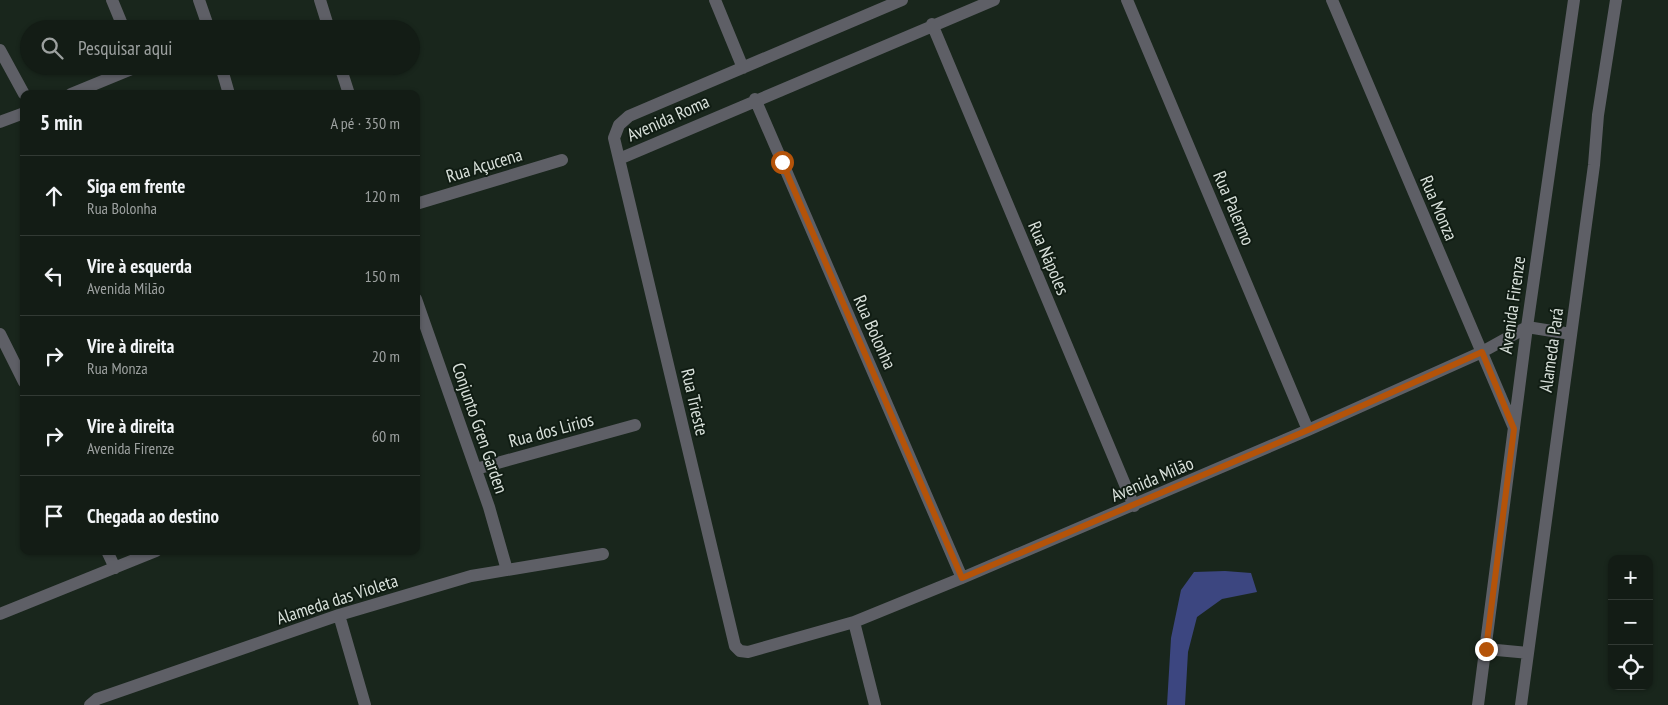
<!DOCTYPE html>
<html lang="pt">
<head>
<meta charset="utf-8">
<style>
	body { margin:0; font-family:"PT Sans Narrow",sans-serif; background:#1c251e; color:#f1f3f6 }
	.controls { position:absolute; right:15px; bottom:15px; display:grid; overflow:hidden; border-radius:10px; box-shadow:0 1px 4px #0004 }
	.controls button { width:45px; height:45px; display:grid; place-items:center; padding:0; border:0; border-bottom:1px solid #323a34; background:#131c15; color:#f1f3f6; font:25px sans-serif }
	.stop { position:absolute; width:15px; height:15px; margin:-11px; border:4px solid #b45309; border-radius:50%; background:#fff }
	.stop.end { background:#b45309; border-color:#fff; box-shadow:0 1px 5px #0008 }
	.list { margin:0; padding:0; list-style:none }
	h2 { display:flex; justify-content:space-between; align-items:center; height:65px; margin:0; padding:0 20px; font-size:21px }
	h2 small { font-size:16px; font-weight:400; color:#9da1a0 }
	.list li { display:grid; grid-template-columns:32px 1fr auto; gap:15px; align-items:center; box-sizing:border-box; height:80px; padding:0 20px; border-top:1px solid #323a34 }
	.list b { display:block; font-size:19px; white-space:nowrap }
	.list p { margin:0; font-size:16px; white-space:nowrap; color:#9da1a0 }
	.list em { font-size:16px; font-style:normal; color:#9da1a0 }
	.icon { flex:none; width:28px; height:28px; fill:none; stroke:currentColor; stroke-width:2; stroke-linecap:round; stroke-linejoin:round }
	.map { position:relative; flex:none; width:1668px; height:705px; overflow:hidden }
	.search { position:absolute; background:#131c15; box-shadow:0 1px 4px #0004; left:20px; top:20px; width:400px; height:55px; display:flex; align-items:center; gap:12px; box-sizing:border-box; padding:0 18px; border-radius:28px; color:#9da1a0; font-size:19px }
	.panel { position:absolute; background:#131c15; box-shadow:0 1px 4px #0004; left:20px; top:90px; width:400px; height:465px; border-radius:10px }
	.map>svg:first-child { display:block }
	.water { fill:#3c4680 }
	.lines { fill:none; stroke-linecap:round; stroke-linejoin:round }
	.minor { stroke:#5e5f66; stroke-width:12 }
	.route { stroke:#b45309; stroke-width:6 }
	.labels { text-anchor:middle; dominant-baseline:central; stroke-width:4; stroke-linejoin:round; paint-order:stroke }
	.street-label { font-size:18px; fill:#d9e1db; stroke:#101c13 }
</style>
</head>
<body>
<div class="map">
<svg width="1668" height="705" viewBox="0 0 1668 705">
	<rect width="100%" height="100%" fill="#19261c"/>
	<path class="water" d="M 1225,571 L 1251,573 L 1257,592 L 1222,599 L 1197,617 L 1188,652 L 1185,705 L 1167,705 L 1171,638 L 1181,590 L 1194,572 Z"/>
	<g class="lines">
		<path class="minor" d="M 112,0 L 124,29
			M 199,0 L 209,29
			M 320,0 L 329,29
			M 715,0 L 743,68
			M 902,0 L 629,116 L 619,125 L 614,138 L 735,646 L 740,651 L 748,652 L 854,622 L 962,578 L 1308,430 L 1482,352 L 1527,327 L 1571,334
			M 1127,0 L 1308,430
			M 1332,0 L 1514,428
			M 932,24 L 1134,506
			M 0,50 L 24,94
			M 221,66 L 229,94
			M 340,66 L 349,94
			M 71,94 L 139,66
			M 755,99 L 962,578
			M 0,122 L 24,113
			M 619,159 L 994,0
			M 416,204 L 562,160
			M 416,299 L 489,507 L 507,570
			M 0,334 L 24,382
			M 476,469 L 635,425
			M 107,551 L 115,568
			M 0,614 L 156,551
			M 339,615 L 365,705
			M 854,622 L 875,705
			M 1486,649 L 1528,653
			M 90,705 L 97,699 L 339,615 L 471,576 L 603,554
			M 1478,705 L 1527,327 L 1574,0
			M 1521,705 L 1594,165 L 1598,115 L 1616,0"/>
	</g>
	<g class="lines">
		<path class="route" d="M 782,162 L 962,578 L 1308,430 L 1482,352 L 1514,429 L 1486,649"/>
	</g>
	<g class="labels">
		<g class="street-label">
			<text transform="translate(668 118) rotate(-24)">Avenida Roma</text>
			<text transform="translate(484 165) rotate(-17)">Rua Açucena</text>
			<text transform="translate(1234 208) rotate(67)">Rua Palermo</text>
			<text transform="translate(1439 208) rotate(67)">Rua Monza</text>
			<text transform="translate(1049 258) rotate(67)">Rua Nápoles</text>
			<text transform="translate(1512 305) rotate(-82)">Avenida Firenze</text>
			<text transform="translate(875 332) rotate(66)">Rua Bolonha</text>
			<text transform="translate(1551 350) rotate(-82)">Alameda Pará</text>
			<text transform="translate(695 402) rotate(77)">Rua Trieste</text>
			<text transform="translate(480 428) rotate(71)">Conjunto Gren Garden</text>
			<text transform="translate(551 430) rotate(-15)">Rua dos Lirios</text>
			<text transform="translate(1152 479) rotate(-23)">Avenida Milão</text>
			<text transform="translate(337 599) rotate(-18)">Alameda das Violeta</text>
		</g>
	</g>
</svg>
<div class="controls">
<button>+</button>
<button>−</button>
<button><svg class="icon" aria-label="locate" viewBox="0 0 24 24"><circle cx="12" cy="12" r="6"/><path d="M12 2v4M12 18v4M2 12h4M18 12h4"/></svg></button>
</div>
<div class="stop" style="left:782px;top:162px"></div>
<div class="stop end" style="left:1486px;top:649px"></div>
<div class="search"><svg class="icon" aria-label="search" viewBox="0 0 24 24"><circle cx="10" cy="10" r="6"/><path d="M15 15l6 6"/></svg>Pesquisar aqui</div>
<section class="panel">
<h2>5 min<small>A pé · 350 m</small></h2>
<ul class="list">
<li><svg class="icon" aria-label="ahead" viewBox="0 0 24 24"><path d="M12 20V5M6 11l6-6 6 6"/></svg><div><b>Siga em frente</b><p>Rua Bolonha</p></div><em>120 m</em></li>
<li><svg class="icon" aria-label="left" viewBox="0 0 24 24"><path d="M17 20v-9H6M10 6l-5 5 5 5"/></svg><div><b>Vire à esquerda</b><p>Avenida Milão</p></div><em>150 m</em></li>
<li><svg class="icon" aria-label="right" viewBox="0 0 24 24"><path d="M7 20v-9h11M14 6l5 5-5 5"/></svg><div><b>Vire à direita</b><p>Rua Monza</p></div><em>20 m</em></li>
<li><svg class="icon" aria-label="right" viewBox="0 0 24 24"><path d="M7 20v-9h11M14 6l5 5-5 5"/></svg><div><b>Vire à direita</b><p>Avenida Firenze</p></div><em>60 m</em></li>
<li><svg class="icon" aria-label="arrive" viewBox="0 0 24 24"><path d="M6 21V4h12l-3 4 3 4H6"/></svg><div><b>Chegada ao destino</b></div></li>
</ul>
</section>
</div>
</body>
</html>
